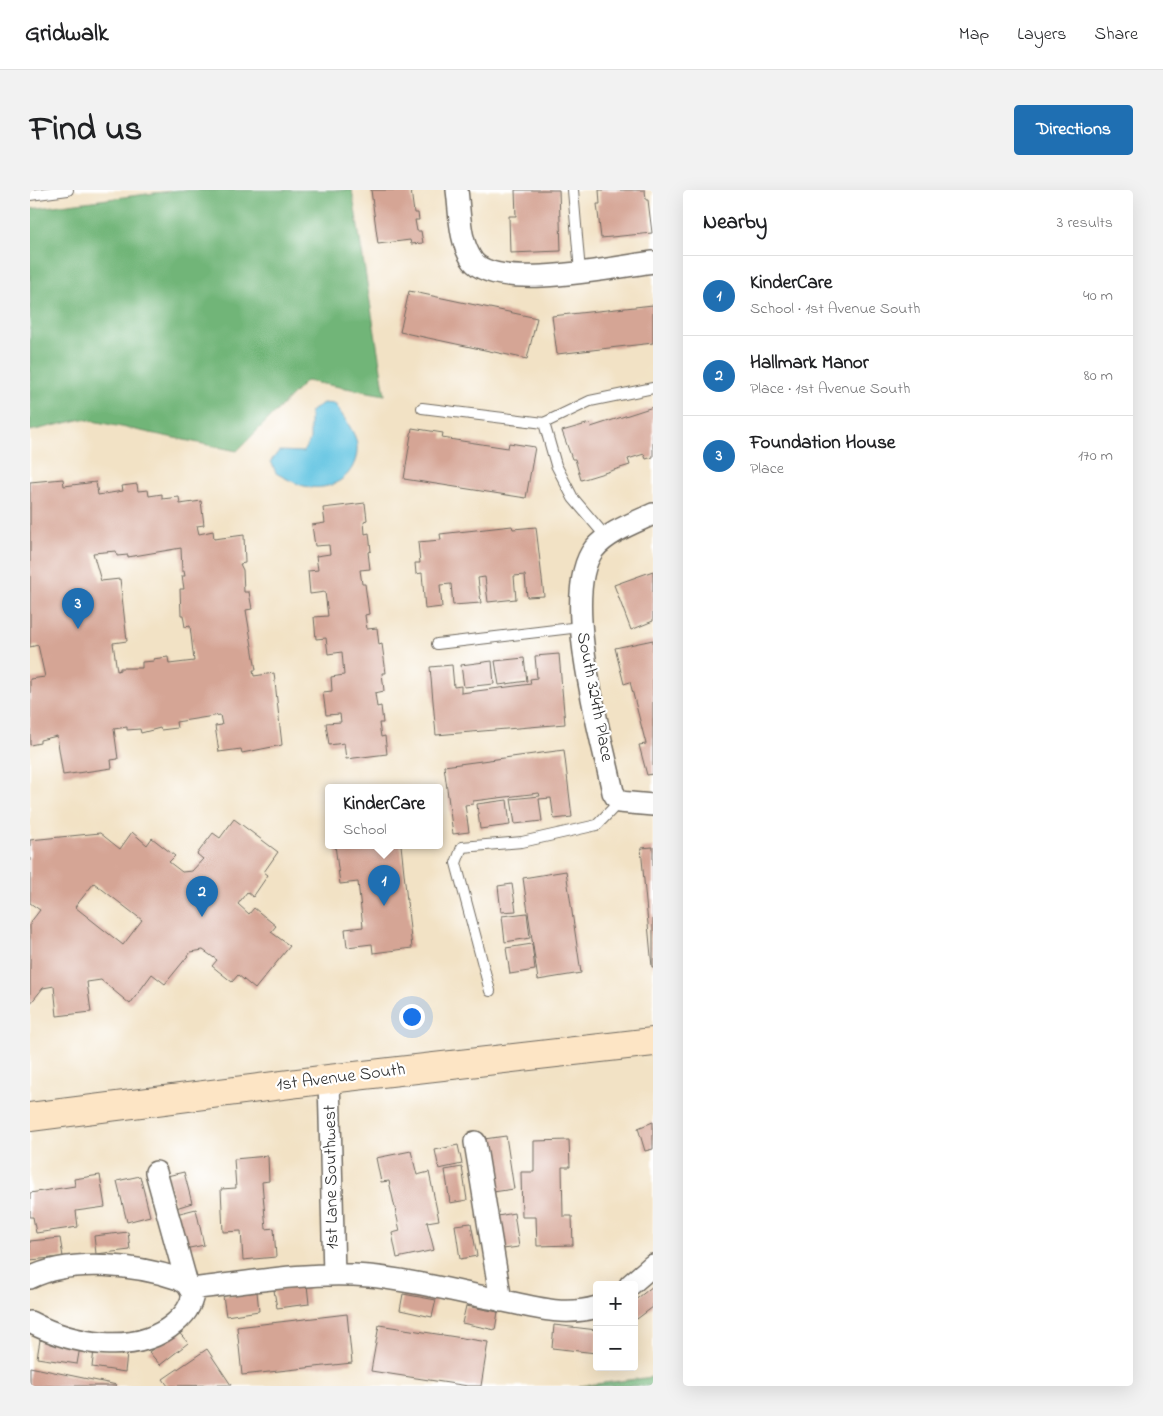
<!DOCTYPE html>
<html lang="en">
<head>
<meta charset="utf-8">
<style>
	body { margin:0; font-family:"Indie Flower",sans-serif; background:#f2f2f2; color:#202124 }
	.controls { position:absolute; right:15px; bottom:15px; display:grid; overflow:hidden; border-radius:5px; box-shadow:0 5px 20px #0002 }
	.controls button { width:45px; height:45px; display:grid; place-items:center; padding:0; border:0; border-bottom:1px solid #e0e0e0; background:#fff; color:#202124; font:25px sans-serif }
	.you { position:absolute; left:381px; top:826px; width:18px; height:18px; margin:-12px; border:4px solid #fff; border-radius:50%; background:#1a73e8; box-shadow:0 0 0 8px #1a73e833 }
	.badge { display:grid; place-items:center; width:32px; height:32px; border-radius:50%; background:#1f6fb2; color:#fff; font-size:16px; font-weight:700 }
	.pin { position:absolute; translate:-50% -41px; filter:drop-shadow(0 1px 2px #0008) }
	.pin::after { content:''; position:absolute; top:26px; width:18px; height:15px; background:inherit; clip-path:polygon(0 0,100% 0,50% 100%) }
	.popup { position:absolute; left:295px; top:594px; width:118px; height:65px; box-sizing:border-box; display:grid; place-content:center; border-radius:5px; background:#fff; filter:drop-shadow(0 1px 4px #0005); font-size:16px; white-space:nowrap; color:#757577 }
	.popup b { font-size:19px; color:#202124 }
	.popup::after { content:''; position:absolute; left:50%; top:100%; margin-left:-10px; border:10px solid transparent; border-top-color:#fff }
	.list { margin:0; padding:0; list-style:none }
	h2 { display:flex; justify-content:space-between; align-items:center; height:65px; margin:0; padding:0 20px; font-size:21px }
	h2 small { font-size:16px; font-weight:400; color:#757577 }
	.list li { display:grid; grid-template-columns:32px 1fr auto; gap:15px; align-items:center; box-sizing:border-box; height:80px; padding:0 20px; border-top:1px solid #e0e0e0 }
	.list b { display:block; font-size:19px; white-space:nowrap }
	.list p { margin:0; font-size:16px; white-space:nowrap; color:#757577 }
	.list em { font-size:16px; font-style:normal; color:#757577 }
	.map { position:relative; flex:none; width:623px; height:1196px; overflow:hidden; border-radius:5px }
	header { display:flex; align-items:center; gap:30px; box-sizing:border-box; height:70px; padding:0 25px; background:#fff; border-bottom:1px solid #e0e0e0 }
	header strong { font-size:24px }
	nav { display:flex; gap:28px; margin-inline-start:auto; font-size:18px }
	.intro { display:flex; align-items:center; justify-content:space-between; box-sizing:border-box; height:120px; padding:0 30px }
	h1 { margin:0; font-size:35px }
	.button { padding:12px 22px; border-radius:5px; background:#1f6fb2; color:#fff; font-size:18px; font-weight:700 }
	main { display:flex; gap:30px; padding:0 30px }
	aside { flex:1; background:#fff; border-radius:5px; box-shadow:0 5px 20px #0002 }
	.map>svg:first-child { display:block }
	.forest { fill:#71b578; stroke:#4e7052 }
	.water { fill:#64c5e2; stroke:#487886 }
	.building { fill:#d5a595; fill-rule:evenodd }
	.lines { fill:none; stroke-linecap:round; stroke-linejoin:round }
	.lane-casing { stroke:#716b61; stroke-width:12 }
	.street-casing { stroke:#716b61; stroke-width:24 }
	.secondary-casing { stroke:#716b61; stroke-width:30 }
	.lane { stroke:#fff; stroke-width:10 }
	.street { stroke:#fff; stroke-width:21 }
	.secondary { stroke:#fde5c5; stroke-width:28 }
	.labels { text-anchor:middle; dominant-baseline:central; stroke-width:4.5; stroke-linejoin:round; paint-order:stroke }
	.street-label { font-size:18px; fill:#2b2b2b; stroke:#fff }
</style>
</head>
<body>
<header>
<strong>Gridwalk</strong>
<nav><a>Map</a><a>Layers</a><a>Share</a></nav>
</header>
<div class="intro"><h1>Find us</h1><a class="button">Directions</a></div>
<main>
<div class="map">
<svg width="623" height="1196" viewBox="0 0 623 1196">
	<rect width="100%" height="100%" fill="#fff"/>
	<filter id="ink" filterUnits="userSpaceOnUse"><feTurbulence type="fractalNoise" baseFrequency=".02" numOctaves="2"/><feDisplacementMap in="SourceGraphic" scale="10" xChannelSelector="R" yChannelSelector="G"/><feConvolveMatrix kernelMatrix="1 2 1 2 8 2 1 2 1" color-interpolation-filters="sRGB"/></filter>
	<filter id="wash" filterUnits="userSpaceOnUse"><feTurbulence type="fractalNoise" baseFrequency=".0096" numOctaves="4" result="noise"/><feDisplacementMap in="SourceGraphic" scale="20" xChannelSelector="R" yChannelSelector="G"/><feGaussianBlur stdDeviation="1.12" result="paint"/><feColorMatrix in="noise" values="0 0 0 0 0 0 0 0 0 0 0 0 0 0 0 0 0 1.4 0 .05"/><feComposite in="paint" operator="in"/></filter>
	<g filter="url(#wash)">
		<rect width="100%" height="100%" fill="#f2e2c5"/>
		<path class="forest" d="M 148,0 L 322,0 L 355,205 L 276,191 L 207,261 L 53,229 L 0,241 L 0,19 Z
			M 623,1187 L 623,1196 L 549,1196 Z"/>
		<path class="water" d="M 293,213 L 305,214 C 312,226 326,242 327,255 C 329,285 302,303 274,296 C 264,293 255,288 246,283 L 241,271 L 249,261 L 273,262 L 280,250 L 280,222 Z"/>
		<g id="blocks">
			<path class="building" d="M 341,0 L 381,0 L 384,23 L 388,23 L 389,30 L 385,30 L 387,41 L 391,41 L 393,53 L 381,54 L 380,50 L 348,54 Z
				M 485,0 L 529,0 L 531,61 L 480,63 L 479,26 L 486,26 Z
				M 569,0 L 615,0 L 616,10 L 618,10 L 622,43 L 571,48 L 567,14 L 570,14 Z
				M 379,101 L 507,128 L 497,169 L 370,142 Z
				M 623,115 L 623,153 L 527,164 L 522,126 Z
				M 623,217 L 623,267 L 616,269 L 614,264 L 598,269 L 600,275 L 551,290 L 545,269 L 542,269 L 532,241 L 560,233 L 561,237 Z
				M 382,238 L 413,243 L 412,248 L 478,258 L 479,253 L 505,257 L 496,308 L 374,289 Z
				M 33,289 L 34,296 L 66,292 L 68,305 L 93,301 L 92,296 L 107,294 L 108,301 L 118,300 L 119,306 L 132,304 L 132,309 L 149,307 L 150,314 L 171,311 L 174,335 L 167,336 L 169,344 L 183,341 L 184,349 L 214,345 L 215,373 L 210,374 L 213,380 L 214,402 L 219,402 L 222,419 L 216,420 L 226,480 L 223,480 L 224,486 L 244,483 L 252,555 L 212,563 L 211,559 L 189,562 L 185,536 L 192,535 L 190,525 L 146,532 L 147,538 L 131,540 L 130,538 L 111,543 L 110,539 L 97,540 L 97,537 L 84,539 L 88,569 L 81,570 L 82,578 L 33,585 L 27,546 L 10,550 L 10,553 L 0,555 L 0,489 L 15,487 L 8,455 L 0,457 L 0,292 ZM 151,358 L 152,381 L 154,381 L 155,386 L 152,386 L 154,399 L 150,399 L 151,425 L 153,425 L 155,437 L 160,436 L 164,471 L 139,474 L 138,467 L 123,469 L 124,471 L 112,472 L 112,478 L 90,478 L 90,480 L 87,481 L 83,453 L 97,451 L 90,389 L 71,391 L 63,363 L 86,361 L 87,366 L 98,365 L 98,367 Z
				M 335,313 L 337,330 L 334,331 L 335,344 L 339,343 L 341,361 L 338,362 L 340,379 L 330,380 L 332,394 L 335,394 L 339,424 L 335,425 L 337,439 L 347,438 L 349,455 L 352,454 L 356,483 L 352,483 L 354,501 L 345,503 L 347,517 L 351,516 L 353,533 L 349,533 L 351,547 L 355,546 L 357,564 L 316,569 L 314,553 L 299,555 L 296,533 L 311,532 L 310,524 L 296,525 L 293,502 L 302,501 L 301,487 L 314,485 L 312,462 L 298,464 L 296,448 L 286,449 L 284,427 L 298,426 L 295,402 L 280,404 L 278,381 L 288,380 L 286,366 L 300,364 L 299,355 L 285,356 L 282,335 L 295,333 L 293,318 Z
				M 482,336 L 483,339 L 506,337 L 514,406 L 497,407 L 495,385 L 484,386 L 486,409 L 458,412 L 455,387 L 448,388 L 451,413 L 423,415 L 421,394 L 410,395 L 412,417 L 395,419 L 392,383 L 386,384 L 385,373 L 390,373 L 388,352 L 411,350 L 410,344 Z
				M 623,381 L 623,431 L 601,440 L 584,395 Z
				M 623,450 L 623,584 L 617,585 L 609,555 L 616,554 L 600,492 L 594,494 L 585,458 Z
				M 529,464 L 535,534 L 406,545 L 400,477 L 422,475 L 424,497 L 431,496 L 431,503 L 501,494 L 500,489 L 507,488 L 505,466 Z
				M 494,468 L 497,491 L 469,495 L 465,471 Z
				M 462,471 L 464,494 L 434,497 L 431,475 Z
				M 534,560 L 542,627 L 524,629 L 521,608 L 509,609 L 512,631 L 485,634 L 481,609 L 510,606 L 509,603 L 443,611 L 443,614 L 435,615 L 439,642 L 423,644 L 414,576 Z
				M 477,610 L 480,635 L 450,639 L 447,614 Z
				M 204,629 L 248,662 L 234,682 L 238,685 L 223,707 L 217,702 L 208,714 L 219,724 L 224,718 L 246,736 L 241,742 L 260,756 L 225,799 L 208,785 L 202,792 L 182,776 L 187,770 L 173,760 L 161,762 L 135,794 L 122,784 L 100,814 L 71,790 L 57,792 L 61,822 L 27,826 L 24,796 L 13,798 L 0,814 L 0,733 L 10,720 L 0,713 L 0,650 L 70,643 L 90,659 L 102,642 L 117,655 L 122,648 L 145,666 L 139,672 L 152,682 L 162,681 L 173,669 L 167,664 L 183,643 L 190,648 ZM 64,693 L 112,730 L 93,755 L 45,717 Z
				M 305,655 L 371,655 L 382,758 L 343,763 L 342,754 L 317,757 L 315,739 L 333,737 L 328,692 L 310,694 Z
				M 623,657 L 623,777 L 622,777 L 611,658 Z
				M 536,681 L 551,783 L 508,790 L 493,688 Z
				M 482,694 L 486,721 L 471,722 L 468,696 Z
				M 497,723 L 500,748 L 475,752 L 472,726 Z
				M 502,754 L 505,780 L 480,784 L 476,758 Z
				M 623,932 L 623,959 L 615,961 L 608,938 Z
				M 476,946 L 484,999 L 463,1002 L 454,949 Z
				M 539,950 L 540,977 L 532,977 L 533,1026 L 542,1026 L 543,1055 L 507,1056 L 506,1027 L 492,1027 L 491,982 L 504,982 L 504,951 Z
				M 428,955 L 432,974 L 409,979 L 405,960 Z
				M 381,961 L 387,985 L 399,982 L 409,1030 L 397,1032 L 404,1060 L 367,1068 L 362,1043 L 370,1041 L 359,991 L 351,992 L 346,968 Z
				M 238,966 L 239,991 L 232,992 L 236,1039 L 244,1038 L 246,1067 L 213,1070 L 211,1041 L 193,1042 L 191,999 L 206,998 L 204,969 Z
				M 432,977 L 437,1010 L 420,1013 L 415,980 Z
				M 154,982 L 162,1013 L 146,1018 L 137,986 Z
				M 70,985 L 75,1017 L 46,1021 L 48,1037 L 6,1043 L 3,1027 L 0,1027 L 0,1003 L 45,996 L 44,989 Z
				M 110,986 L 120,1026 L 97,1032 L 87,991 Z
				M 166,1019 L 174,1055 L 155,1059 L 146,1024 Z
				M 484,1023 L 489,1057 L 473,1059 L 468,1026 Z
				M 441,1033 L 447,1066 L 430,1069 L 425,1035 Z
				M 98,1042 L 100,1060 L 66,1064 L 64,1046 Z
				M 30,1048 L 33,1067 L 0,1070 L 0,1051 Z
				M 277,1095 L 279,1114 L 247,1118 L 244,1100 Z
				M 623,1096 L 623,1117 L 607,1129 L 604,1125 L 604,1111 Z
				M 227,1102 L 229,1121 L 196,1126 L 193,1106 Z
				M 373,1104 L 406,1110 L 402,1127 L 370,1120 Z
				M 436,1116 L 468,1122 L 465,1140 L 432,1133 Z
				M 317,1124 L 322,1173 L 212,1185 L 207,1137 Z
				M 349,1135 L 458,1152 L 451,1196 L 438,1196 L 341,1181 Z
				M 524,1135 L 567,1140 L 566,1163 L 522,1158 Z
				M 147,1140 L 158,1153 L 130,1175 L 119,1162 Z
				M 10,1150 L 50,1157 L 47,1174 L 7,1168 Z
				M 177,1159 L 201,1195 L 138,1196 L 133,1189 Z
				M 64,1160 L 97,1164 L 95,1182 L 62,1177 Z
				M 0,1177 L 87,1195 L 86,1196 L 0,1196 Z"/>
		</g>
	</g>
	<g filter="url(#ink)">
		<use href="#blocks" fill-opacity="0" stroke="#716b61" stroke-width="1"/>
		<g class="lines">
			<g class="lane-casing">
				<path id="lane" d="M 543,0 L 550,82
					M 0,5 L 38,0
					M 392,218 L 514,233 L 526,275 L 543,308 L 577,348
					M 514,233 L 560,211 L 623,198
					M 407,454 L 550,437
					M 460,801 L 426,673 L 432,657 L 492,652 L 567,635 L 589,612"/>
			</g>
			<g class="street-casing">
				<path id="street" d="M 427,0 C 430,23 429,52 443,71 C 467,102 586,77 623,72
					M 623,324 C 604,333 578,342 564,359 C 529,404 572,549 583,602 L 589,612 L 623,615
					M 299,889 L 304,1085
					M 445,952 L 471,1111
					M 126,982 L 157,1094
					M 0,1088 C 41,1067 107,1075 149,1089 L 157,1094 L 163,1104 C 161,1117 154,1125 145,1133 C 106,1167 42,1154 0,1132
					M 600,1095 L 623,1075
					M 162,1099 C 220,1092 280,1081 339,1086 C 383,1090 427,1102 470,1110 C 502,1117 534,1127 567,1117"/>
			</g>
			<g class="secondary-casing">
				<path id="secondary" d="M 0,927 L 299,889 L 623,852"/>
			</g>
			<use href="#lane" class="lane"/>
			<use href="#street" class="street"/>
			<use href="#secondary" class="secondary"/>
		</g>
	</g>
	<g class="labels">
		<g class="street-label">
			<text transform="translate(564 507) rotate(79)">South 324th Place</text>
			<text transform="translate(311 888) rotate(-7)">1st Avenue South</text>
			<text transform="translate(302 987) rotate(-91)">1st Lane Southwest</text>
		</g>
	</g>
</svg>
<div class="controls">
<button>+</button>
<button>−</button>
</div>
<div class="you"></div>
<div class="pin badge" style="left:354px;top:716px">1</div>
<div class="popup"><b>KinderCare</b>School</div>
<div class="pin badge" style="left:172px;top:727px">2</div>
<div class="pin badge" style="left:48px;top:439px">3</div>
</div>
<aside>
<h2>Nearby<small>3 results</small></h2>
<ul class="list">
<li><span class="badge">1</span><div><b>KinderCare</b><p>School · 1st Avenue South</p></div><em>40 m</em></li>
<li><span class="badge">2</span><div><b>Hallmark Manor</b><p>Place · 1st Avenue South</p></div><em>80 m</em></li>
<li><span class="badge">3</span><div><b>Foundation House</b><p>Place</p></div><em>170 m</em></li>
</ul>
</aside>
</main>
</body>
</html>
